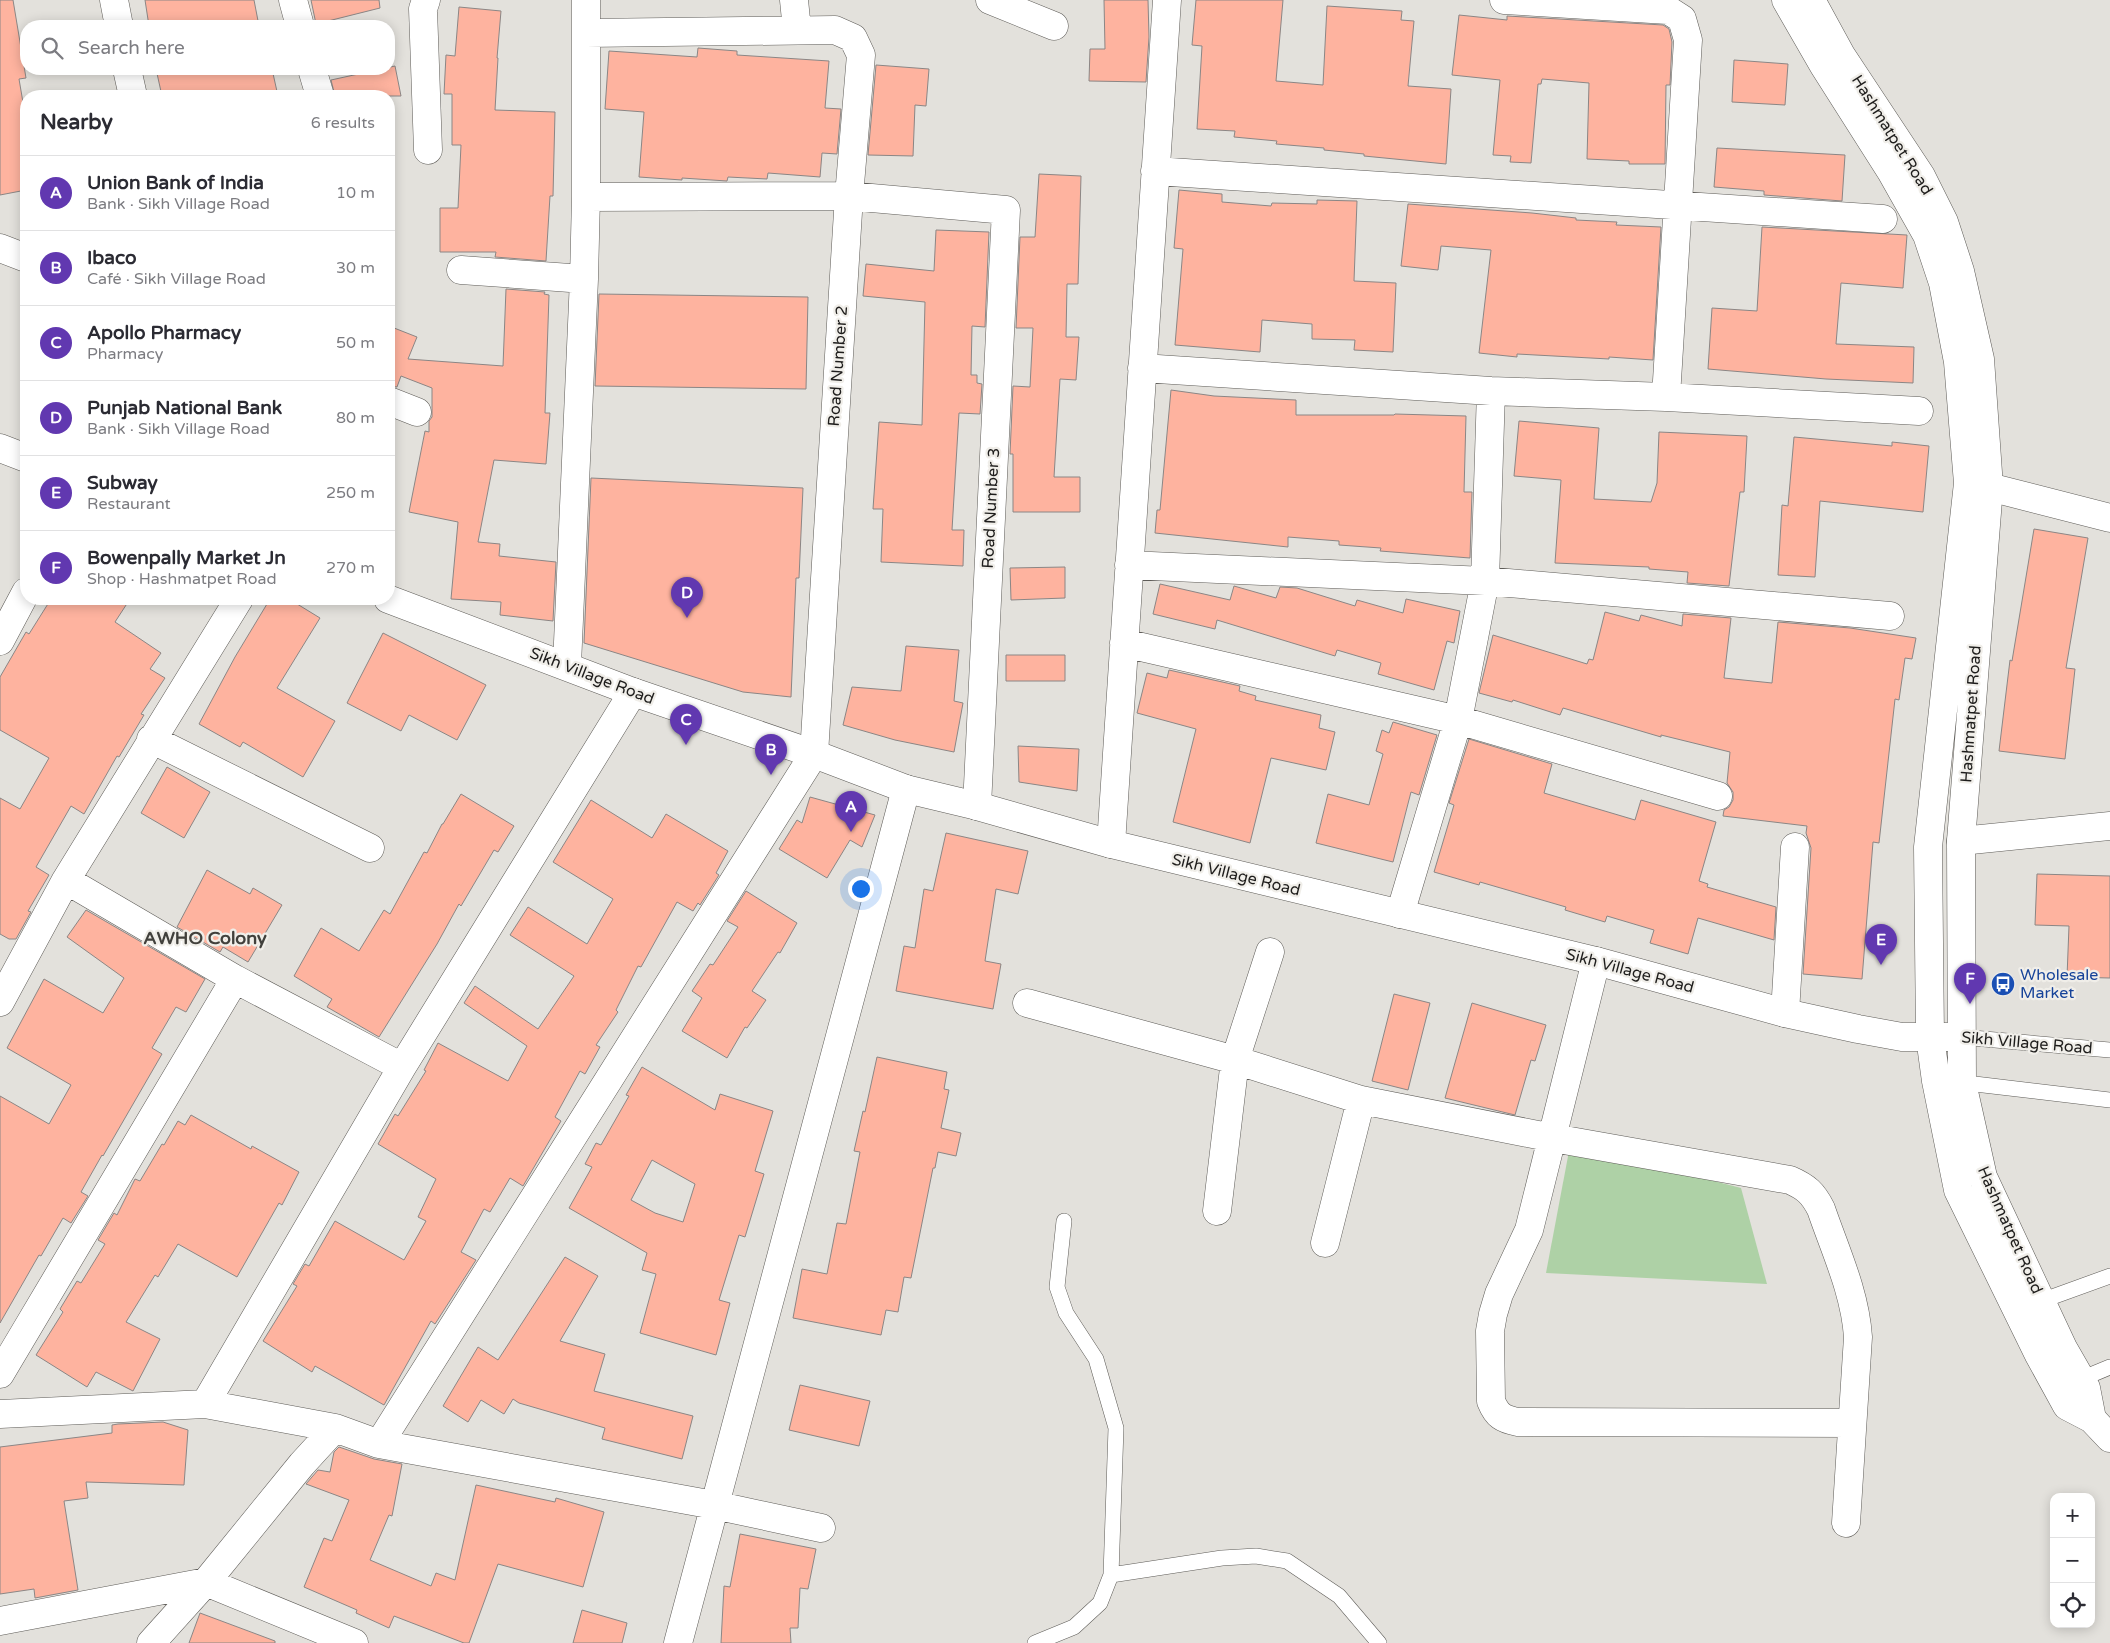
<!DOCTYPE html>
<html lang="en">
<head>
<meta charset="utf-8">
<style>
	body { margin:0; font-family:"Varela Round",sans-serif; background:#f2f2f3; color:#2b2b33 }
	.controls { position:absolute; right:15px; bottom:15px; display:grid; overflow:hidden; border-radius:10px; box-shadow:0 2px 12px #0003 }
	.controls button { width:45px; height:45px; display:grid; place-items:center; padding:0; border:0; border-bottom:1px solid #e1e1e2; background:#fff; color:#2b2b33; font:25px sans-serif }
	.you { position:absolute; left:860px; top:888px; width:18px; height:18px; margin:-12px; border:4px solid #fff; border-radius:50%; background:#1a73e8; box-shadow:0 0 0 8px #1a73e833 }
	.badge { display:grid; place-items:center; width:32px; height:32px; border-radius:50%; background:#6138b0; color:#fff; font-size:16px; font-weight:700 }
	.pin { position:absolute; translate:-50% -41px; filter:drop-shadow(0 1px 2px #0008) }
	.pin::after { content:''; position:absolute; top:26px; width:18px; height:15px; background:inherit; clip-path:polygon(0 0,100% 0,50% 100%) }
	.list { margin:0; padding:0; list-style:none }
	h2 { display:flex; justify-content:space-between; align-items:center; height:65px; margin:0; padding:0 20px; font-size:21px }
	h2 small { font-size:16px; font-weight:400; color:#7c7c81 }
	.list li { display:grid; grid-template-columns:32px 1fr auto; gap:15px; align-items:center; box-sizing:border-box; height:75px; padding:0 20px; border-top:1px solid #e1e1e2 }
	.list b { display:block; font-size:19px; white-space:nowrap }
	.list p { margin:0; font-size:16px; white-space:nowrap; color:#7c7c81 }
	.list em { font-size:16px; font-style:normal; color:#7c7c81 }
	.icon { flex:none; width:28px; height:28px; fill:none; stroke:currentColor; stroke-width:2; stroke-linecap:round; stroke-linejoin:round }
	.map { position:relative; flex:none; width:2110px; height:1643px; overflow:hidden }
	.search { position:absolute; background:#fff; box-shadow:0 2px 12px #0003; left:20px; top:20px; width:375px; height:55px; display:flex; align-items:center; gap:12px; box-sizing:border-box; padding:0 18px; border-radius:20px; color:#7c7c81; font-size:19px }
	.panel { position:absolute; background:#fff; box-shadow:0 2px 12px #0003; left:20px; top:90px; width:375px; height:515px; border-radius:20px }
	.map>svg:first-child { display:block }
	.green { fill:#aed1a6 }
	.building { fill:#feb39f; stroke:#8b8685; fill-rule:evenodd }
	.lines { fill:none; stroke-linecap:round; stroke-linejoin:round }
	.lane-casing { stroke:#5e5c58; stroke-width:16 }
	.street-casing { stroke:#5e5c58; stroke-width:29 }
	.secondary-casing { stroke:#5e5c58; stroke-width:29 }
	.lane { stroke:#fff; stroke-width:15 }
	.street { stroke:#fff; stroke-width:28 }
	.secondary { stroke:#fff; stroke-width:28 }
	.labels { text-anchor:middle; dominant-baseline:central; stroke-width:4.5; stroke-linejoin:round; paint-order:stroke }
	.street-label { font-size:16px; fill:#1e1d1c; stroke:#f0eee9 }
	.transit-label { font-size:16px; fill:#164399; stroke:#f0eee9; text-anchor:start }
	.neighbourhood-label { font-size:18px; font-weight:bold; fill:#41403c; stroke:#f0eee9 }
</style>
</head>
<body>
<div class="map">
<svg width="2110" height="1643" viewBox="0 0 2110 1643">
	<rect width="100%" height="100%" fill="#e3e1dc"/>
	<path class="green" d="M 1569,1151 L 1706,1179 L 1741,1188 L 1767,1284 L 1546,1273 Z"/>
	<path class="building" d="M 0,0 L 13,0 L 26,78 L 19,79 L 26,120 L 26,190 L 0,195 Z
		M 145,0 L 254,0 L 259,26 L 149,26 Z
		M 311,0 L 379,0 L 380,8 L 316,24 Z
		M 1104,0 L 1148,0 L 1149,37 L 1146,82 L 1089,81 L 1090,49 L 1105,49 Z
		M 1196,0 L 1283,0 L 1276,81 L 1323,85 L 1327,6 L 1402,11 L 1401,20 L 1414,21 L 1408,86 L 1451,89 L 1446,164 L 1364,156 L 1364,154 L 1324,150 L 1324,148 L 1276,144 L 1277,141 L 1234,137 L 1235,131 L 1197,129 L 1202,46 L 1192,45 Z
		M 459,7 L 501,11 L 497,58 L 498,58 L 495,110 L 555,112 L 553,196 L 550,196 L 546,261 L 495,257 L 496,252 L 440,252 L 440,208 L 458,208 L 461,145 L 452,145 L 452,94 L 444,94 L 446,55 L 455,56 Z
		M 1459,15 L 1507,20 L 1507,16 L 1663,25 L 1669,29 L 1672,42 L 1670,85 L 1666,85 L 1665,164 L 1629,164 L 1629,161 L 1587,159 L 1589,83 L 1542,79 L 1541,84 L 1538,84 L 1531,163 L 1510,162 L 1511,156 L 1493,155 L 1500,80 L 1452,75 Z
		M 698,48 L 737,51 L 737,55 L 829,61 L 825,108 L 841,109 L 837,154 L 822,153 L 820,177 L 768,173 L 767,179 L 728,177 L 727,181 L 682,178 L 682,180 L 639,177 L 644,112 L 605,109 L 609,51 L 697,57 Z
		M 1734,60 L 1788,64 L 1785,105 L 1732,102 Z
		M 876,65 L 929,69 L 926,106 L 915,105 L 913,156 L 868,155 Z
		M 395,66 L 401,96 L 335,96 L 331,80 Z
		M 156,69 L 272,69 L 278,96 L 162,96 Z
		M 1717,148 L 1845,155 L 1842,201 L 1764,195 L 1764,191 L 1714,187 Z
		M 1039,174 L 1081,176 L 1078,284 L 1067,284 L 1066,337 L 1079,337 L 1076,380 L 1060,379 L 1054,477 L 1080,477 L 1080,512 L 1013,512 L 1013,454 L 1010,454 L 1013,386 L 1030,387 L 1033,328 L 1016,328 L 1020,237 L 1035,237 Z
		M 1179,190 L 1222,194 L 1222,202 L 1271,206 L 1272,203 L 1317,204 L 1317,200 L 1357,201 L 1354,281 L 1396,283 L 1393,352 L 1354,350 L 1355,340 L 1312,339 L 1312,324 L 1262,320 L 1260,352 L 1175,345 L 1183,249 L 1174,248 Z
		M 1408,204 L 1532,213 L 1576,218 L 1576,220 L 1617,222 L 1616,225 L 1661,227 L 1653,360 L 1609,357 L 1609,359 L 1517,354 L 1517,357 L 1479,353 L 1491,250 L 1441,246 L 1438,270 L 1401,266 Z
		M 1762,227 L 1907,235 L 1903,288 L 1841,283 L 1836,344 L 1914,347 L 1913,383 L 1826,379 L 1708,369 L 1712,308 L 1757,311 Z
		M 936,230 L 989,232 L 985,327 L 972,326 L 971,375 L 977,375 L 977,383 L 982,384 L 980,414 L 959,413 L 952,530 L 964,530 L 963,566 L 881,562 L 883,509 L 873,509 L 879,422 L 922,425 L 925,302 L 863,296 L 866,264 L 934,271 Z
		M 506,289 L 545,292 L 544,294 L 549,295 L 545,413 L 550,413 L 546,464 L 494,460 L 478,542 L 500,544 L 499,556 L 556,562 L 553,621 L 500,615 L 501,602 L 451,599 L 458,522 L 409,512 L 425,431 L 429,432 L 429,421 L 432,417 L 432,388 L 401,376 L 397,387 L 389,386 L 389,326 L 417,337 L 408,359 L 503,366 Z
		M 599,294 L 808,297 L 806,389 L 595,386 Z
		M 1171,390 L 1214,396 L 1296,400 L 1296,415 L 1394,415 L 1395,414 L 1466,416 L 1464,492 L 1472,492 L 1470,558 L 1380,551 L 1381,548 L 1339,545 L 1339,541 L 1288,537 L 1288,547 L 1155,533 L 1157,510 L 1160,510 Z
		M 1519,421 L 1599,428 L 1594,499 L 1651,502 L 1657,483 L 1659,432 L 1747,436 L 1744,492 L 1740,492 L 1729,586 L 1687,583 L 1688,572 L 1649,569 L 1649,567 L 1555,563 L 1561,480 L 1514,476 Z
		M 1794,437 L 1892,446 L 1892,442 L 1929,446 L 1923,512 L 1820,501 L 1815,577 L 1778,575 L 1782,505 L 1788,506 Z
		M 591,478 L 803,488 L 799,578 L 796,578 L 791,697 L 743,692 L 584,643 Z
		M 2034,529 L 2088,538 L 2066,668 L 2075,669 L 2065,759 L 1999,751 L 2010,660 L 2012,661 Z
		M 1065,567 L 1065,598 L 1011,600 L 1010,568 Z
		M 1160,584 L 1230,600 L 1234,586 L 1276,598 L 1280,587 L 1297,588 L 1355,606 L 1357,600 L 1403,613 L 1406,599 L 1460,611 L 1454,643 L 1447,641 L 1434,690 L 1378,674 L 1381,663 L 1337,650 L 1335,656 L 1217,620 L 1215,629 L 1153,614 Z
		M 51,599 L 130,599 L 115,622 L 161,653 L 150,669 L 165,678 L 141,714 L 144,715 L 119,757 L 117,756 L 84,814 L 71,806 L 36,867 L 49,875 L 28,911 L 31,912 L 16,939 L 9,939 L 0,934 L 0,798 L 20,809 L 49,758 L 0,730 L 0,677 L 26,632 L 29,634 Z
		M 270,599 L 289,599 L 320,618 L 277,688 L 335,721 L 303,777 L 243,742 L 240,747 L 199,724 L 235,657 Z
		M 1605,612 L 1639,621 L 1641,615 L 1682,626 L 1683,614 L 1731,618 L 1724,678 L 1772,683 L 1778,622 L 1850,628 L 1916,638 L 1912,659 L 1905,658 L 1899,700 L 1895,699 L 1879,843 L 1873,842 L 1862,979 L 1803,974 L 1811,848 L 1806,833 L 1807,826 L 1723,816 L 1724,810 L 1729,807 L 1733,800 L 1733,792 L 1727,783 L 1730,752 L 1661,735 L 1661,737 L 1563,708 L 1560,715 L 1513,700 L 1512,702 L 1479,693 L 1493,635 L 1587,664 L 1589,659 L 1593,660 Z
		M 383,633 L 486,685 L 457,740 L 409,715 L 401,731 L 347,703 Z
		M 906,646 L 959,650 L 954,701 L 963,703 L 954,752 L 895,740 L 843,725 L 852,687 L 901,691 Z
		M 1006,655 L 1065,655 L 1065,681 L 1006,681 Z
		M 1169,670 L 1240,686 L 1239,691 L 1256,696 L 1255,700 L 1321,715 L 1319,728 L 1335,732 L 1326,770 L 1271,758 L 1250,843 L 1173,822 L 1196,729 L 1137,713 L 1147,673 L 1167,678 Z
		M 1393,722 L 1437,735 L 1419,795 L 1411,792 L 1393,862 L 1316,843 L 1328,794 L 1369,805 L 1383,754 L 1376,751 L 1382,730 L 1389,733 Z
		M 1469,739 L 1552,764 L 1544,793 L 1635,820 L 1641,800 L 1716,822 L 1699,881 L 1708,884 L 1707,887 L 1776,907 L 1774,940 L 1698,918 L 1688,954 L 1650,943 L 1654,930 L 1607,916 L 1605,922 L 1565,910 L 1566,907 L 1480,882 L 1479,885 L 1434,872 L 1454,805 L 1449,803 Z
		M 1018,746 L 1079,749 L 1077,791 L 1019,782 Z
		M 167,767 L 210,792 L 184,838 L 141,813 Z
		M 461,794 L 514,826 L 498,852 L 494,850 L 461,906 L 459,904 L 437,944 L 379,1037 L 327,1007 L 332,999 L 294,976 L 321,928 L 359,951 L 384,910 L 390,914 L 424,852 L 427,853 L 442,824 L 443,824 Z
		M 810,797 L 875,815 L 862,847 L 850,840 L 827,878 L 779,849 L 797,820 L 802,823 Z
		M 591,800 L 652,838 L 666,814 L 728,851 L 716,873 L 719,875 L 700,905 L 698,903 L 693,911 L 677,902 L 641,967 L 638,966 L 616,1010 L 618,1012 L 596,1045 L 600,1047 L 585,1074 L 580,1071 L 555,1117 L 561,1121 L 523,1186 L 510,1178 L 490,1212 L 484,1209 L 461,1252 L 476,1260 L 435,1324 L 431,1321 L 384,1405 L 315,1366 L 312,1372 L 263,1341 L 297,1286 L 293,1284 L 305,1264 L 309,1266 L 335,1221 L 404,1260 L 426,1221 L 418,1217 L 436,1179 L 378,1144 L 395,1114 L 398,1116 L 426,1071 L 424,1070 L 438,1043 L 508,1081 L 527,1046 L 464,1003 L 475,986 L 538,1029 L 574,976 L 510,935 L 528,907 L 587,944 L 613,899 L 553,862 Z
		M 946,833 L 1028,851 L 1018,894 L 996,889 L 985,961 L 1001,964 L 993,1009 L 896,991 L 904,946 L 915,948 L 924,889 L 933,891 Z
		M 207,870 L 250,894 L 253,888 L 282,905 L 248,962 L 223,947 L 220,952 L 177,927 Z
		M 2037,874 L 2110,876 L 2110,978 L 2067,977 L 2069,926 L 2035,925 Z
		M 746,891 L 797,923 L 780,953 L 778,952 L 752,991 L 766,1000 L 747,1028 L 745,1027 L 727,1058 L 682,1031 L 702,998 L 692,991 L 710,964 L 713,965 L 738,927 L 727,921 Z
		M 86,910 L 205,979 L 186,1012 L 176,1007 L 152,1048 L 162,1054 L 103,1156 L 102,1155 L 81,1192 L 88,1196 L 71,1223 L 63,1218 L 41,1256 L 39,1255 L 0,1323 L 0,1096 L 49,1124 L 71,1085 L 7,1048 L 44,979 L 103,1013 L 124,978 L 67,937 Z
		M 1394,994 L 1430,1003 L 1408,1090 L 1372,1081 Z
		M 1472,1003 L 1546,1025 L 1535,1061 L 1531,1060 L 1515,1115 L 1445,1098 Z
		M 877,1057 L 947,1072 L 944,1089 L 949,1090 L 941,1128 L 961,1133 L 956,1156 L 938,1152 L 935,1168 L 933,1168 L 911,1278 L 904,1277 L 898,1312 L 886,1310 L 881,1335 L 793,1318 L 802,1269 L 827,1274 L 837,1223 L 846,1224 L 860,1152 L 854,1151 L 863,1111 L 865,1112 Z
		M 642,1067 L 715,1110 L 720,1094 L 773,1111 L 755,1171 L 764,1174 L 745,1237 L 739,1235 L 719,1300 L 730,1303 L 716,1355 L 640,1333 L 656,1274 L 642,1270 L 647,1253 L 569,1208 L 592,1167 L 585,1164 L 596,1143 L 601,1145 L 629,1096 L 626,1095 ZM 652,1160 L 695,1184 L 683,1222 L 655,1213 L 631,1200 Z
		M 191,1115 L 251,1149 L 252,1146 L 299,1172 L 282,1205 L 279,1203 L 237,1277 L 178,1244 L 158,1277 L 155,1275 L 126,1322 L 160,1339 L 133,1391 L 96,1372 L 87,1387 L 36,1355 L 63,1312 L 60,1309 L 77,1281 L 81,1283 L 105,1244 L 98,1240 L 114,1213 L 117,1215 L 135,1179 L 140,1181 L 162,1144 L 164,1145 L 178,1121 L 185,1125 Z
		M 565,1257 L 598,1276 L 560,1341 L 605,1354 L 594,1391 L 693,1416 L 682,1459 L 602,1439 L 605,1428 L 519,1403 L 513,1399 L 504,1414 L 481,1400 L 468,1422 L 443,1406 L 478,1347 L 498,1360 Z
		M 800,1385 L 870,1401 L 859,1446 L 789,1430 Z
		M 163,1422 L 188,1430 L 184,1485 L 86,1482 L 88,1498 L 64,1501 L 78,1590 L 35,1598 L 34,1589 L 0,1594 L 0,1447 L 112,1433 L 112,1425 L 118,1424 Z
		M 339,1447 L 374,1459 L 402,1464 L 392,1516 L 389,1515 L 370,1560 L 431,1586 L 436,1573 L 455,1580 L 476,1485 L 555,1502 L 556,1498 L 604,1512 L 583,1587 L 498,1564 L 469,1643 L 464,1643 L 394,1616 L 389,1628 L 356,1613 L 357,1610 L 304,1587 L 324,1538 L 332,1541 L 349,1500 L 306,1484 L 318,1470 L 330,1472 L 334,1452 Z
		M 740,1534 L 816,1549 L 808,1589 L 800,1588 L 798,1628 L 790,1628 L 791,1643 L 721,1643 L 724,1586 L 730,1587 Z
		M 582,1610 L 627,1623 L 622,1643 L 573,1643 Z
		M 200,1613 L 275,1641 L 275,1643 L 189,1643 Z"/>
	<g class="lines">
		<g class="lane-casing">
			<path id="lane" d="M 1961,1037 L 2110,1050
				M 1958,1082 L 2110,1100
				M 2041,1301 L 2110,1276
				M 2081,1379 L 2110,1367
				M 1111,1575 L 1222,1558 L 1256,1556 L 1287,1561 L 1339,1596 L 1379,1643
				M 1035,1643 L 1074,1627 L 1100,1603 L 1111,1575 L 1116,1428 L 1096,1359 L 1066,1313 L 1057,1287 L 1064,1221"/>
		</g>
		<g class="street-casing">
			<path id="street" d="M 114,0 L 119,26
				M 293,0 L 300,26
				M 426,0 L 423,9 L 428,150
				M 794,0 L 797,30
				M 990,0 L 1054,26
				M 1504,0 L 1668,10 L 1682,19 L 1688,40 L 1666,397
				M 127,69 L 133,96
				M 312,69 L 320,96
				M 1155,171 L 1883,219
				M 586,197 L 849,196 L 1006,210 L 977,806
				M 0,248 L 26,258
				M 461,270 L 584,279
				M 1142,368 L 1491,391 L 1666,397 L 1919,411
				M 389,401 L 417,412
				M 1989,487 L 2110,518
				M 1129,565 L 1485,581 L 1890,616
				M 0,641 L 26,592
				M 1124,643 L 1458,720 L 1718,796
				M 567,665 L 584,279 L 586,197 L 586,0
				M 633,692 L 402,1067 L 205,1404 L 335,1428 L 379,1444 L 714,1505 L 821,1528
				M 151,739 L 370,848
				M 1961,841 L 2110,826
				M 1111,844 L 1167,0
				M 66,880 L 235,979 L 402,1067
				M 1400,914 L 1458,720 L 1485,581 L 1491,391
				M 1596,961 L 1529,1230 L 1499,1294 L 1493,1314 L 1490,1331 L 1491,1401 C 1497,1416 1503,1419 1518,1422 L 1851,1423
				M 0,1002 L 66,880 L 239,599
				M 1027,1003 L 1235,1060 L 1361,1100 L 1553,1138 L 1790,1180 C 1806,1187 1813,1193 1821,1209 C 1835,1250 1855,1292 1858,1337 L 1846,1523
				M 1785,1013 L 1795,847
				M 1217,1211 L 1235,1060 L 1270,952
				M 1325,1243 L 1361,1100
				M 0,1374 L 235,979
				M 0,1414 L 205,1404
				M 379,1444 L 814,754 L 849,196 L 861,55 L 853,38 L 835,30 L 586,33
				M 0,1621 L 206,1582 L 354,1643
				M 151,1643 L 206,1582 L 302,1464 L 335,1428
				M 678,1643 L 906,789"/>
		</g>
		<g class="secondary-casing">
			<path id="secondary" d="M 1786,0 L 1824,66 L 1892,173 L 1927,235 L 1943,283 L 1958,362 L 1968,483 L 1928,847 L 1930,1037 L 1936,1081 L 1958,1190 L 2039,1355 L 2067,1406 L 2092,1419
				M 1811,0 L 1841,55 L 1921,176 L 1944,222 L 1960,271 L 1980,359 L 1989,487 L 1961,841 L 1962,1083 L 1983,1177 L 2063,1348 L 2086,1388 L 2092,1419 L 2110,1438
				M 0,448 L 26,458
				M 388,599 L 633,692 L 814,754 L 906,789 L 977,806 L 1111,844 L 1596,961 L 1785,1013 L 1858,1029 L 1902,1037 L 1961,1037"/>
		</g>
		<use href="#lane" class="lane"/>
		<use href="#street" class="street"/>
		<use href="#secondary" class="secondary"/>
	</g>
	<defs>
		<g id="bus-disc" transform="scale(1.25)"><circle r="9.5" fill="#1a4fb4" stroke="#f0eee9"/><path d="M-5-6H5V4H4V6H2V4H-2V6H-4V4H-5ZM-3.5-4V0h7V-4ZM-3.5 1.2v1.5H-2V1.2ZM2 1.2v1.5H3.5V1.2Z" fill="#fff"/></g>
	</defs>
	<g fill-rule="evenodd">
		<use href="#bus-disc" x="2003" y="984"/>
	</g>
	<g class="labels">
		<g class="street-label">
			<text transform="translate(1892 135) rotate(58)">Hashmatpet Road</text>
			<text transform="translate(838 366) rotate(-86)">Road Number 2</text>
			<text transform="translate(991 508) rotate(-87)">Road Number 3</text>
			<text transform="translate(592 676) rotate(21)">Sikh Village Road</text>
			<text transform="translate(1971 714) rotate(-86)">Hashmatpet Road</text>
			<text transform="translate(1236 875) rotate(14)">Sikh Village Road</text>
			<text transform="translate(1630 971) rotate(15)">Sikh Village Road</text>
			<text transform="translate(2027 1043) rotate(5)">Sikh Village Road</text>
			<text transform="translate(2010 1230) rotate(66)">Hashmatpet Road</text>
		</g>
		<g class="transit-label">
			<text x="2020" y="975">Wholesale<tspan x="2020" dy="18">Market</tspan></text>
		</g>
		<g class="neighbourhood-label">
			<text x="205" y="938">AWHO Colony</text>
		</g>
	</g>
</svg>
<div class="controls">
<button>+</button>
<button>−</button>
<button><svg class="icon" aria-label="locate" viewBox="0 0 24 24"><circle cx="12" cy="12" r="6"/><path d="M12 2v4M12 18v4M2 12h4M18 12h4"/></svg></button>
</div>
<div class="you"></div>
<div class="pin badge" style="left:851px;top:832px">A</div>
<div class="pin badge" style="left:771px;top:775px">B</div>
<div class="pin badge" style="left:686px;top:745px">C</div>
<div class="pin badge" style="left:687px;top:618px">D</div>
<div class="pin badge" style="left:1881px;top:965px">E</div>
<div class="pin badge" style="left:1970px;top:1004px">F</div>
<div class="search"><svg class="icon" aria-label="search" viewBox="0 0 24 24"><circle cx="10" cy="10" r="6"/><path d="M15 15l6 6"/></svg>Search here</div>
<section class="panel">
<h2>Nearby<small>6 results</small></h2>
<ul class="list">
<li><span class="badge">A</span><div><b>Union Bank of India</b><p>Bank · Sikh Village Road</p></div><em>10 m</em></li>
<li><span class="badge">B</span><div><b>Ibaco</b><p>Café · Sikh Village Road</p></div><em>30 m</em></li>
<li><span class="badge">C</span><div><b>Apollo Pharmacy</b><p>Pharmacy</p></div><em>50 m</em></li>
<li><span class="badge">D</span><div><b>Punjab National Bank</b><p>Bank · Sikh Village Road</p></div><em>80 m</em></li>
<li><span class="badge">E</span><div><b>Subway</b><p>Restaurant</p></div><em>250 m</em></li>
<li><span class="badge">F</span><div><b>Bowenpally Market Jn</b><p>Shop · Hashmatpet Road</p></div><em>270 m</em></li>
</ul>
</section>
</div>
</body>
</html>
